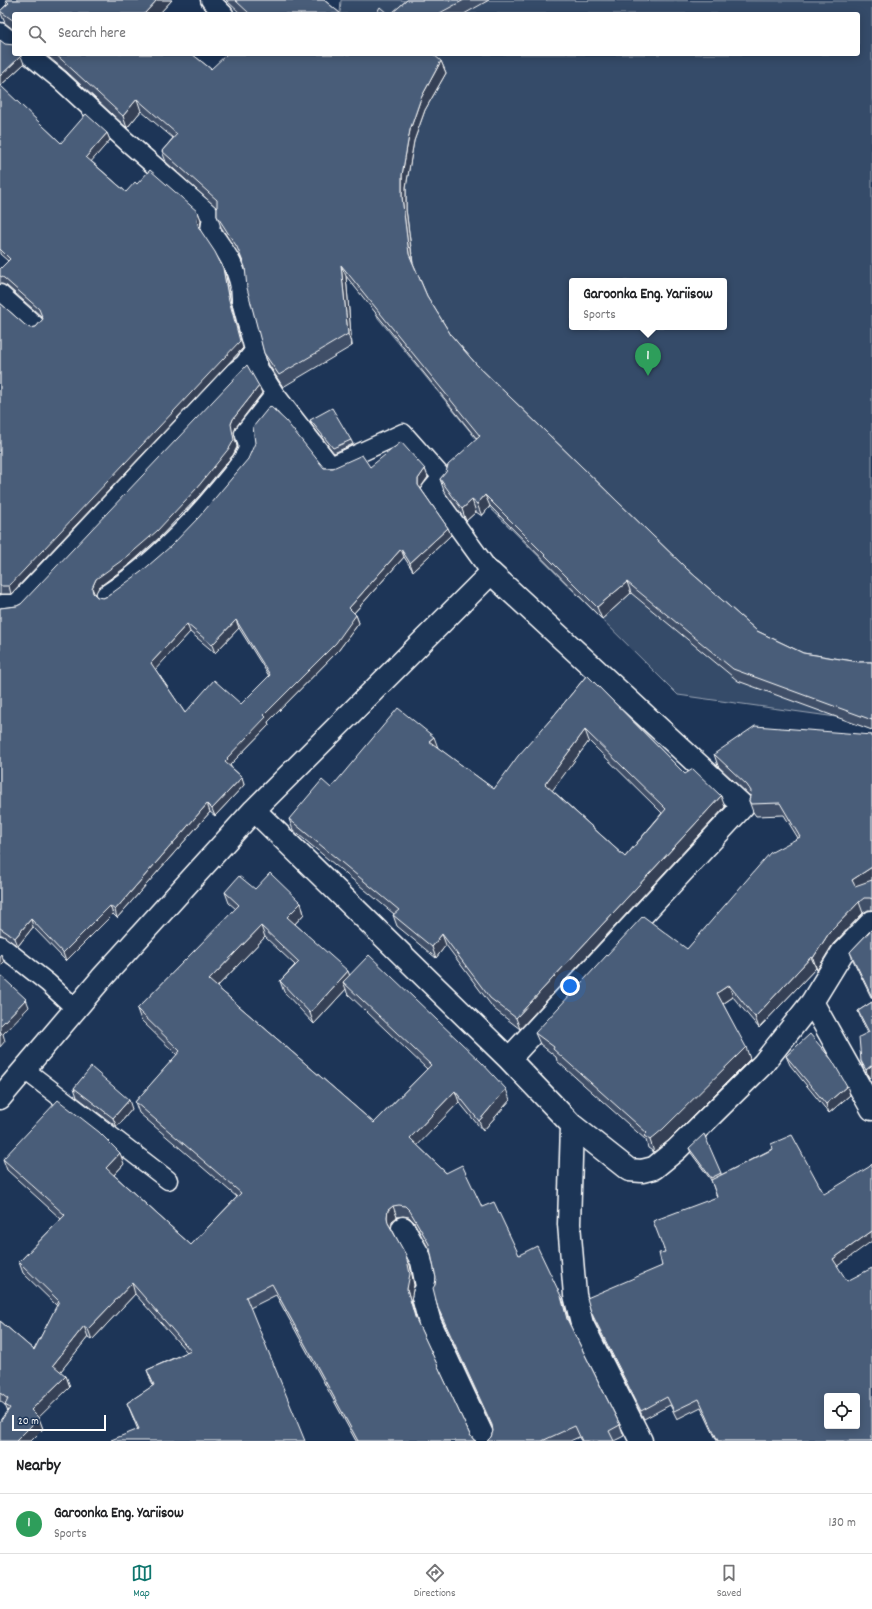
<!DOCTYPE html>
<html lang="en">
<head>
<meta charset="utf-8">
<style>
	body { margin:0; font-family:Dekko,sans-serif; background:#f6f6f6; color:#202124 }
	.controls { position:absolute; right:12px; bottom:12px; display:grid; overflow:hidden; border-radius:4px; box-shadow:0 2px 10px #0003 }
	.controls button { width:36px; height:36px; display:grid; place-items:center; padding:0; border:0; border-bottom:1px solid #e0e0e0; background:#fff; color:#202124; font:20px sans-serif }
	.scale { position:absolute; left:12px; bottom:10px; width:94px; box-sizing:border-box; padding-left:4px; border:2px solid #fff; border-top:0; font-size:11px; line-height:14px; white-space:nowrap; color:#fff; -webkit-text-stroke:3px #1d3557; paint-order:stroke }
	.you { position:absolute; left:570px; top:986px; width:14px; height:14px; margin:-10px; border:3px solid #fff; border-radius:50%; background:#1a73e8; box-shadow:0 0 0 6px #1a73e833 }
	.badge { display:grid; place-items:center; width:26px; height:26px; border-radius:50%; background:#0f766e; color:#fff; font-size:13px; font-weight:700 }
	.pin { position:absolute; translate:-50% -33px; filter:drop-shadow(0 1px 2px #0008) }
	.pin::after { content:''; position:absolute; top:21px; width:14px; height:12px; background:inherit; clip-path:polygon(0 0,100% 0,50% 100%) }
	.popup { position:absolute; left:569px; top:278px; width:158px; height:52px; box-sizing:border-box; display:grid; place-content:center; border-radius:4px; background:#fff; filter:drop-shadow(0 1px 3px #0005); font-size:13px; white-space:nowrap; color:#757577 }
	.popup b { font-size:15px; color:#202124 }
	.popup::after { content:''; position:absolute; left:50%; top:100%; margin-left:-8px; border:8px solid transparent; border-top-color:#fff }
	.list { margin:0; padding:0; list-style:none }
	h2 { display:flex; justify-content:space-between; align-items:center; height:52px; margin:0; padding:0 16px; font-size:17px }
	h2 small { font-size:13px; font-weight:400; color:#757577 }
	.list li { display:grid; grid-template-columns:26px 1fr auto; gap:12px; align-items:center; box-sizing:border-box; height:60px; padding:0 16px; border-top:1px solid #e0e0e0 }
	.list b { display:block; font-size:15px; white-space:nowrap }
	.list p { margin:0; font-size:13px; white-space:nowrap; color:#757577 }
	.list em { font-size:13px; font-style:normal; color:#757577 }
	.icon { flex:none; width:22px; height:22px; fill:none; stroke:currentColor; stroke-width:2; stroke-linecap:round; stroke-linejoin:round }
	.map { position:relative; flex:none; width:872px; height:1441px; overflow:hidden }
	.search { position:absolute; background:#fff; box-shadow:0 2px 10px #0003; left:12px; right:12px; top:12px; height:44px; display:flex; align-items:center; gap:10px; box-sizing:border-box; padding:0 14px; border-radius:4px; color:#757577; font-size:15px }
	.sheet { height:112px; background:#fff }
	nav { display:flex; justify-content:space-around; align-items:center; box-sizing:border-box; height:56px; border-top:1px solid #e0e0e0; background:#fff; font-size:11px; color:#757577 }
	nav a { display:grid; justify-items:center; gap:2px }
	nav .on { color:#0f766e }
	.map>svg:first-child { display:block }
	.green { fill:#364b69; stroke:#9aa5b4; fill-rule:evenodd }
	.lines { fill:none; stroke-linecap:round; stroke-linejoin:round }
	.service-casing { stroke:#fff; stroke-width:21 }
	.minor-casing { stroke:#fff; stroke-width:25 }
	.service { stroke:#1d3557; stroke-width:18 }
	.minor { stroke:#1d3557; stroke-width:22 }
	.wall { fill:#405068; stroke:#fff; fill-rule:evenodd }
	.shaded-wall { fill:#344155; stroke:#fff }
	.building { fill:#4a5d79; stroke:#fff; fill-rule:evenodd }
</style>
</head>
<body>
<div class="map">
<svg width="872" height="1441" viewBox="0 0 872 1441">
	<rect width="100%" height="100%" fill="#1d3557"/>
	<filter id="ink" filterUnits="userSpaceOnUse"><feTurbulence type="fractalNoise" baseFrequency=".025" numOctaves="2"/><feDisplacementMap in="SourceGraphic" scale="8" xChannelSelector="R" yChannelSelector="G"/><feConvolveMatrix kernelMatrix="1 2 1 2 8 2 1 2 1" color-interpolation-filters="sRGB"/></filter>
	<g filter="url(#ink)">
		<path class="green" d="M 341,0 L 872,1 L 872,722 L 678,695 L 463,481 L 490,456 L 378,318 L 373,304 L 363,54 L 858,54 L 858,14 L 340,14 ZM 572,281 L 724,281 L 724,327 L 572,327 Z"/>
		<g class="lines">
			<g class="service-casing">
				<path id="service" d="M 210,0 L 224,14
					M 0,32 L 14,43
					M 28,54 L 60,80 L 126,141 L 212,216 L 210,230 C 226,251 242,274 241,301 L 259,369 L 275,394 L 244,433 C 246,439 249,445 247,451 C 241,464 229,477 220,488 C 187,528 149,567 105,595
					M 0,294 L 35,325
					M 275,394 L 331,466 L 403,433 L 442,477 L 431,490 L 491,573
					M 0,606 L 2,604 L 16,604 L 235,371 L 244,364 L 254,351
					M 0,945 L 48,983 L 76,1009
					M 25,1070 L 168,1180"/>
			</g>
			<g class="minor-casing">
				<path id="minor" d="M 254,810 L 509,1059 L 572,1125 L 569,1224 L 575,1295 L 582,1324 L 641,1441
					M 812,1002 L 872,1109
					M 0,1098 L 101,979 L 254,810 L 491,573 L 743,806 L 509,1059
					M 572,1125 L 629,1170 L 642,1171 L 654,1168 L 676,1150 L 763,1064 L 812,1002 L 842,953 L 872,922
					M 403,1228 L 422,1261 L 428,1291 L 424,1293 L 423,1297 L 430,1323 L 485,1441"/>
			</g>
			<use href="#service" class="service"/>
			<use href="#minor" class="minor"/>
		</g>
		<path class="wall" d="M 5,0 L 172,0 L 159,14 L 14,14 L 14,30 L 5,23 L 0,11 L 7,4 Z
			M 226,0 L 324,0 L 341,14 L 241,14 Z
			M 407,0 L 489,0 L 464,14 L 391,14 Z
			M 0,40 L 24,64 L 0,86 L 61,143 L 107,133 L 110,140 L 91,161 L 126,192 L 137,184 L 198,212 L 201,220 L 200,229 L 200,230 L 223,268 L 226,276 L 231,304 L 243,348 L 11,594 L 0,594 L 0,303 L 25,325 L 30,328 L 36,327 L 43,319 L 42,317 L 7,286 L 2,284 L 0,284 L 0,269 L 8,261 L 0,254 Z
			M 45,54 L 192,54 L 211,69 L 441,61 L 446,73 L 425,110 L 414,141 L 406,187 L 406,209 L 413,263 L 427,296 L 451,335 L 476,364 L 687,569 L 757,631 L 803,653 L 859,662 L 872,662 L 872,730 L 738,681 L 631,593 L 602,619 L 490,506 L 482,516 L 476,512 L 466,521 L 444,491 L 440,479 L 477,439 L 346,276 L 352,346 L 283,387 L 269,365 L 264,353 L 245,268 L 241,258 L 221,227 L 217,216 L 217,208 L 166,162 L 162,151 L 173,138 L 141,111 L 127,128 L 67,72 Z
			M 259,386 L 262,393 L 236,427 L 234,432 L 237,447 L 233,455 L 199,496 L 159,538 L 130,564 L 99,587 L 95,594 L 97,597 L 103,598 L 108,596 L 324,468 L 370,467 L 425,469 L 428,477 L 421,487 L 421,489 L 448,528 L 451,535 L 413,571 L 404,557 L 354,613 L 356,615 L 359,623 L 338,651 L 268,722 L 269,725 L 230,765 L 231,767 L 242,777 L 244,785 L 215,816 L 210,812 L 117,918 L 113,914 L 66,961 L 33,927 L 18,946 L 2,935 L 0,935 L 0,608 L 17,606 L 21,604 ZM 239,628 L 269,676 L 241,704 L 185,713 L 155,669 L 190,632 L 215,653 Z
			M 310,420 L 351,440 L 353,444 L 334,453 L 312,425 Z
			M 587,675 L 685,774 L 725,807 L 520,1029 L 494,1009 L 446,945 L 436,958 L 397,926 L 393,915 L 394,914 L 293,830 L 289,819 L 331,788 L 438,748 L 494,789 ZM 589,741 L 662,813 L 625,857 L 552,790 Z
			M 872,735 L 872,910 L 868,910 L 863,913 L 833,944 L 817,970 L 816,968 L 759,1028 L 733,997 L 723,1004 L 750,1059 L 668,1141 L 654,1152 L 648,1148 L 646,1140 L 557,1061 L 556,1057 L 540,1044 L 535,1033 L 687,949 L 798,838 L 784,815 L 756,816 L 753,812 L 749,801 L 750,796 L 718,766 L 714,754 Z
			M 255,889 L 301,903 L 304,914 L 295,924 L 350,975 L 510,1100 L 483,1131 L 459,1102 L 417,1145 L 482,1207 L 519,1255 L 561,1296 L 565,1307 L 569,1323 L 620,1425 L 624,1436 L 614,1441 L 581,1441 L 579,1437 L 570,1441 L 487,1441 L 491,1437 L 493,1431 L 493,1429 L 442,1319 L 438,1308 L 435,1285 L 436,1278 L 430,1251 L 414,1222 L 409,1217 L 403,1216 L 397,1217 L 392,1221 L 391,1227 L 410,1265 L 414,1285 L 411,1300 L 417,1322 L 470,1435 L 474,1440 L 476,1441 L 356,1441 L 276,1295 L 250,1308 L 138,1430 L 127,1403 L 153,1386 L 147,1370 L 187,1352 L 135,1294 L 92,1340 L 88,1337 L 60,1372 L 66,1376 L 70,1387 L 38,1417 L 43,1429 L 31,1441 L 0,1441 L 8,1412 L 5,1405 L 0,1401 L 0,1321 L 34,1350 L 57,1306 L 23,1273 L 19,1262 L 61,1219 L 7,1170 L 3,1159 L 124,1164 L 114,1175 L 191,1245 L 237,1197 L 139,1113 L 135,1102 L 177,1055 L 141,1020 L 137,1009 L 236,909 L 229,903 L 225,892 ZM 265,937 L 295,965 L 280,981 L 284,992 L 314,1024 L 346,989 L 347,993 L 427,1069 L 374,1123 L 217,987 Z
			M 872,929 L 872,999 L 853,960 L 850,952 Z
			M 872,1002 L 869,1078 L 864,1070 L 861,1061 L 868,1033 L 861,1019 L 858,1011 Z
			M 786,1056 L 850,1095 L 829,1113 L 790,1065 Z
			M 74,1088 L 132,1109 L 117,1127 L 77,1097 Z
			M 771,1144 L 837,1266 L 872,1441 L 717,1441 L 701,1407 L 677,1419 L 670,1405 L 644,1419 L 594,1320 L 591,1312 L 662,1266 L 665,1252 L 717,1197 L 711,1180 L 691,1153 L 689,1148 L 721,1173 L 721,1175 L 772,1149 Z"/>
		<path class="shaded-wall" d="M 157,0 L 172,0 L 159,14 L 144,14 Z
			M 21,56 L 24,64 L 0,86 L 0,76 Z
			M 441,61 L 446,73 L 425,110 L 414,141 L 406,187 L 406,209 L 413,266 L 409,254 L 402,197 L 402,175 L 410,130 L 421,98 Z
			M 137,99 L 141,111 L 127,128 L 123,116 Z
			M 107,133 L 110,140 L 89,164 L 86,157 Z
			M 198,212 L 201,220 L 200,229 L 201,236 L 197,221 Z
			M 341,265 L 346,276 L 352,346 L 348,334 Z
			M 223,268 L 226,276 L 231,304 L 243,348 L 11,594 L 9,586 L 228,296 Z
			M 259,386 L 262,393 L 236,427 L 234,432 L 237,447 L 233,455 L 199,496 L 159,538 L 130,564 L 99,587 L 95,595 L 92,588 L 96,579 L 231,424 L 233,419 Z
			M 425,469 L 428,477 L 421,487 L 421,492 L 418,485 L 418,479 Z
			M 485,495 L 490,506 L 482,516 L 477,504 Z
			M 472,500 L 476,512 L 466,521 L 462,509 Z
			M 448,528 L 451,535 L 413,571 L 410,563 Z
			M 401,549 L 404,557 L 352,615 L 349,608 Z
			M 627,582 L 631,593 L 602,619 L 597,607 Z
			M 356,615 L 359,623 L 338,651 L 268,722 L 269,725 L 230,765 L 231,767 L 228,770 L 225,762 L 227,758 L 264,715 Z
			M 236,620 L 239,628 L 215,653 L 212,645 Z
			M 187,624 L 190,632 L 154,671 L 151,663 Z
			M 585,730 L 589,741 L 549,795 L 545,784 Z
			M 434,737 L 438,748 L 433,752 L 429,741 Z
			M 242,777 L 244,785 L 215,816 L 212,809 Z
			M 721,796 L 725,807 L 520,1029 L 516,1018 Z
			M 207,804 L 210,812 L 117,918 L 115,910 Z
			M 872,867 L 872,881 L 856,892 L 852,880 Z
			M 859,902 L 863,913 L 833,944 L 817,970 L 813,958 L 829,933 Z
			M 301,903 L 304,914 L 291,928 L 287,917 Z
			M 110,906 L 113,914 L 66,961 L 63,953 Z
			M 31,919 L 33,927 L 18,946 L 15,938 Z
			M 261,926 L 265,937 L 213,991 L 209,980 Z
			M 442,934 L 446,945 L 436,958 L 432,947 Z
			M 1,954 L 4,962 L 0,966 L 0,955 Z
			M 811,957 L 816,968 L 759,1028 L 755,1017 Z
			M 348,971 L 352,982 L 343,982 L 346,989 L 314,1024 L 310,1013 Z
			M 729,985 L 733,997 L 721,1005 L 717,993 Z
			M 26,999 L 29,1007 L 3,1034 L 5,1041 L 0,1047 L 0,1026 Z
			M 746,1047 L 750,1059 L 668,1141 L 654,1152 L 650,1140 Z
			M 872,1065 L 872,1076 L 869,1078 L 866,1070 Z
			M 847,1086 L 850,1095 L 829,1113 L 826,1104 Z
			M 506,1089 L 510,1100 L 483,1131 L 479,1121 Z
			M 455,1091 L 459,1102 L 414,1149 L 410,1138 Z
			M 129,1100 L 132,1109 L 117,1127 L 113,1118 Z
			M 120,1153 L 124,1164 L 110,1179 L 106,1168 Z
			M 393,1206 L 397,1217 L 392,1221 L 391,1228 L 388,1223 L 387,1217 L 388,1210 Z
			M 872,1231 L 872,1241 L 836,1267 L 833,1259 Z
			M 406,1255 L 410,1265 L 414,1285 L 411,1300 L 419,1328 L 415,1317 L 407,1289 Z
			M 132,1283 L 135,1294 L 92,1340 L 88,1329 Z
			M 561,1296 L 565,1307 L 571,1330 L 567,1319 Z
			M 84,1326 L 88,1337 L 57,1376 L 53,1365 Z
			M 66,1376 L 70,1387 L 35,1421 L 31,1410 Z
			M 39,1418 L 43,1429 L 31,1441 L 16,1441 Z"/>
		<path class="building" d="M 6,0 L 157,0 L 144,14 L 14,14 L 14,21 L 0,11 L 9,3 Z
			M 235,0 L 324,0 L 341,14 L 250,14 Z
			M 407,0 L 464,0 L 438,14 L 391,14 Z
			M 380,7 L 388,14 L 376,14 Z
			M 0,40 L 5,44 L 14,45 L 14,54 L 19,54 L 21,56 L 0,76 Z
			M 55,54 L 192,54 L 211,69 L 227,54 L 433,54 L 441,61 L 421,98 L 410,130 L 402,175 L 402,197 L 409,254 L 427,296 L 451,335 L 476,364 L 687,569 L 757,631 L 803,653 L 859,662 L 872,662 L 872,720 L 733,669 L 627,582 L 597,607 L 485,495 L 477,504 L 472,500 L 462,509 L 440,479 L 446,472 L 448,465 L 480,436 L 341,265 L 348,334 L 279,375 L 264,353 L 247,288 L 245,267 L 237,247 L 217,216 L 217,200 L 162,151 L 177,134 L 137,99 L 123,116 L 62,60 Z
			M 0,85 L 61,143 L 86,114 L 107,133 L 86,157 L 126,192 L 135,182 L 137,184 L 150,170 L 198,212 L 197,221 L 199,228 L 215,252 L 223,268 L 228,296 L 240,341 L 9,586 L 0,586 L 0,303 L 25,325 L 30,328 L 36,327 L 43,319 L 39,309 L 4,278 L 0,276 L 0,269 L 10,259 L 0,249 Z
			M 247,365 L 259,386 L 233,419 L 231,424 L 234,440 L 230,447 L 197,488 L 157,531 L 128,556 L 96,579 L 92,588 L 93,593 L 97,597 L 103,598 L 108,596 L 141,572 L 171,546 L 199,517 L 248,459 L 255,443 L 253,427 L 270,406 L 286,421 L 324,468 L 333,468 L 362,455 L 370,467 L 401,442 L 425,469 L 418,479 L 418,485 L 448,528 L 410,563 L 401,549 L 349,608 L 356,615 L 336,643 L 264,715 L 266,717 L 227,758 L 228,759 L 225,762 L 242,777 L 212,809 L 207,804 L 115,910 L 110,906 L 63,953 L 31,919 L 15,938 L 0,928 L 0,608 L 17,606 L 21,604 ZM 236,620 L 270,675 L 241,704 L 214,680 L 185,713 L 151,663 L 187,624 L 212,645 Z
			M 332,408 L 351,440 L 333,448 L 310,420 Z
			M 587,675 L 685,774 L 693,769 L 721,796 L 516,1018 L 490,998 L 442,934 L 432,947 L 393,915 L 399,910 L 289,819 L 322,780 L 331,788 L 398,708 L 434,737 L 429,741 L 494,789 L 518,756 L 551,719 ZM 585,730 L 666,809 L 625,857 L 545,784 Z
			M 755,726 L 872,735 L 872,867 L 852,880 L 855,886 L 872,880 L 872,899 L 870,898 L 864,898 L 859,902 L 829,933 L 813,958 L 811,957 L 755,1017 L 729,985 L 717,993 L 746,1047 L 663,1129 L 650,1140 L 644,1136 L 647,1133 L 553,1049 L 554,1047 L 535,1033 L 643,916 L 687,949 L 770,853 L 800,837 L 780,803 L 751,804 L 749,801 L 751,791 L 747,785 L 714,754 Z
			M 270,873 L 301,903 L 287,917 L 348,971 L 310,1013 L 280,981 L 299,962 L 261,926 L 209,980 L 374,1123 L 431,1065 L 343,982 L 369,955 L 482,1063 L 506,1089 L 479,1121 L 455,1091 L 410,1138 L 446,1173 L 462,1165 L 482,1207 L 494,1202 L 519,1255 L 537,1246 L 561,1296 L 567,1319 L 620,1425 L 609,1431 L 614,1441 L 582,1441 L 575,1426 L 542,1441 L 487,1441 L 491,1437 L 493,1431 L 492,1425 L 438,1308 L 433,1288 L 435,1285 L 436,1278 L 429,1244 L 410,1211 L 405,1206 L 399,1205 L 393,1206 L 388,1210 L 387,1217 L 388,1223 L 406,1255 L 410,1274 L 407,1289 L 415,1317 L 470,1435 L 474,1440 L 476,1441 L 358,1441 L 272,1284 L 246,1297 L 305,1441 L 112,1441 L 111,1440 L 139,1429 L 127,1403 L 154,1385 L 147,1370 L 191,1351 L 132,1283 L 88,1329 L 84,1326 L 53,1365 L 66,1376 L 31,1410 L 39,1418 L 16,1441 L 0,1441 L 0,1422 L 10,1408 L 5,1405 L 8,1399 L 0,1393 L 0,1321 L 34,1350 L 59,1301 L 19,1262 L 65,1215 L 3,1159 L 58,1100 L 99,1132 L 120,1153 L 106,1168 L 191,1245 L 241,1193 L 135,1102 L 180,1051 L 137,1009 L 239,905 L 225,892 L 239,876 L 255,889 Z
			M 872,929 L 872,997 L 850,952 Z
			M 0,975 L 26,999 L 0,1026 Z
			M 872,1002 L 872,1065 L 866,1070 L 861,1061 L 859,1037 L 869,1032 L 858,1011 Z
			M 0,1031 L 2,1034 L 0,1036 Z
			M 810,1034 L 832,1060 L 847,1086 L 826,1104 L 786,1056 Z
			M 91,1067 L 129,1100 L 113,1118 L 74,1088 Z
			M 704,1134 L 721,1173 L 711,1178 L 689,1148 Z
			M 792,1135 L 824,1194 L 869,1167 L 872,1164 L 872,1231 L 833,1259 L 847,1281 L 872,1268 L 872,1441 L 718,1441 L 699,1399 L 674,1411 L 667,1397 L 641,1411 L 591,1312 L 587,1298 L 662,1266 L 659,1253 L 665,1252 L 653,1221 L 717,1197 L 711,1180 L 773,1149 L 771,1144 ZM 827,1396 L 857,1396 L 857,1426 L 827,1426 Z"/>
	</g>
</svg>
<div class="controls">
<button><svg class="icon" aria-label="locate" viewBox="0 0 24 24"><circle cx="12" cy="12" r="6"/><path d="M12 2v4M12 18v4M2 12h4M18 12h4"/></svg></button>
</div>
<div class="scale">20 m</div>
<div class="you"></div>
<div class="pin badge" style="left:648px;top:376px;background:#2e9e5b">1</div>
<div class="popup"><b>Garoonka Eng. Yariisow</b>Sports</div>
<div class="search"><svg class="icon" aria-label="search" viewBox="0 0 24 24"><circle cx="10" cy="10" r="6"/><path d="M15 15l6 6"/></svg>Search here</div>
</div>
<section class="sheet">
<h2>Nearby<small></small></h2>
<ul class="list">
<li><span class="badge" style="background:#2e9e5b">1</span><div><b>Garoonka Eng. Yariisow</b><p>Sports</p></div><em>130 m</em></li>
</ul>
</section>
<nav>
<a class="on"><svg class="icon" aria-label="map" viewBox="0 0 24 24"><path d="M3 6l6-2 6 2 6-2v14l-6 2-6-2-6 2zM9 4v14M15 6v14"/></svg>Map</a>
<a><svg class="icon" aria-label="directions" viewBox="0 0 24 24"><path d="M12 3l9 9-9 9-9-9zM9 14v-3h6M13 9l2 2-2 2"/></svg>Directions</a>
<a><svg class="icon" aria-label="saved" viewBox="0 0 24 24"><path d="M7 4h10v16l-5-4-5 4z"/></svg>Saved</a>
</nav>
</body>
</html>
